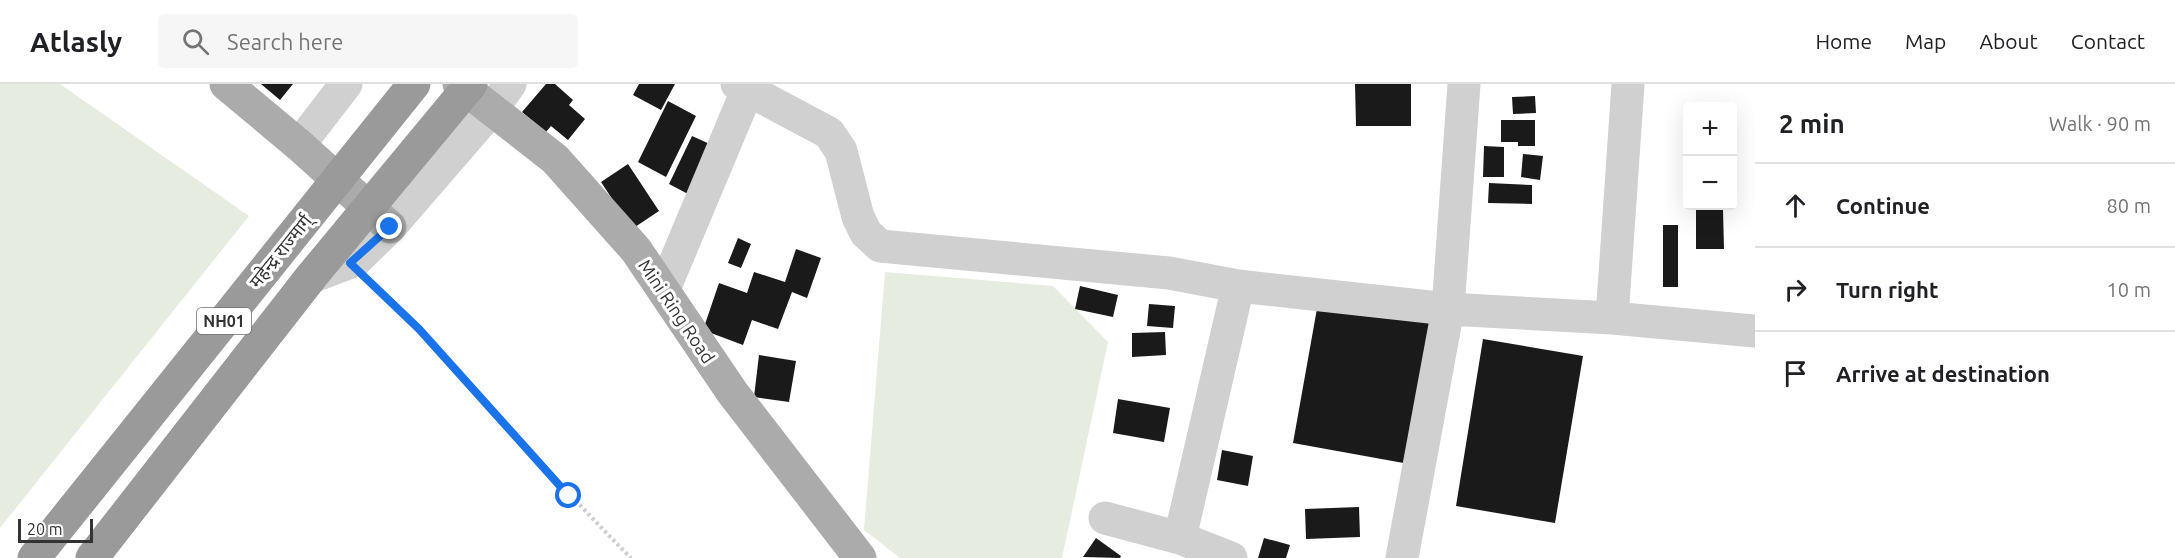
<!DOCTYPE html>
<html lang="en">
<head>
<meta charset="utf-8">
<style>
	body { margin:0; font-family:Ubuntu,"Noto Sans Devanagari",sans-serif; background:#f6f6f6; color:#202124 }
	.controls { position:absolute; right:18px; top:18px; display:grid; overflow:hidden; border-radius:6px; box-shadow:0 6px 24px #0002 }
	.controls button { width:54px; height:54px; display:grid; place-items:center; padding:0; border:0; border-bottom:2px solid #e0e0e0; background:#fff; color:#202124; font:30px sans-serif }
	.scale { position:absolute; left:18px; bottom:15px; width:75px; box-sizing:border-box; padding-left:6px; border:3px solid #333; border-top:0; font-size:16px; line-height:21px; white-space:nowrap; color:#333; -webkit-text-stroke:4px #fff; paint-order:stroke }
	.stop { position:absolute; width:18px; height:18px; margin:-14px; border:4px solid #1a73e8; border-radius:50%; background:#fff }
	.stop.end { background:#1a73e8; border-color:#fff; box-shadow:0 2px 6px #0008 }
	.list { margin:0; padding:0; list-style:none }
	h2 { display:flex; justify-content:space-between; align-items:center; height:78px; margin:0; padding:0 24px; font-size:26px }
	h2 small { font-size:20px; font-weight:400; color:#757577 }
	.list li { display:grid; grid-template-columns:39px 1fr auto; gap:18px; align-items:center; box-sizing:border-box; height:84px; padding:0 24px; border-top:2px solid #e0e0e0 }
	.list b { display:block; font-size:22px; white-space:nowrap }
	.list em { font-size:20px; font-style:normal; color:#757577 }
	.icon { flex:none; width:33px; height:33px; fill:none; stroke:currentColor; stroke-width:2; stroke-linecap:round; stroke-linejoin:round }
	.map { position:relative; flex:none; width:1755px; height:474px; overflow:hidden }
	header { display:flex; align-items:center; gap:36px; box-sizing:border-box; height:84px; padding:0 30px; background:#fff; border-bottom:2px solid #e0e0e0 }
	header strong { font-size:28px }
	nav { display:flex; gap:33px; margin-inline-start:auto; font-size:21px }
	.search { width:420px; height:54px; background:#f6f6f6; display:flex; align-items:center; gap:15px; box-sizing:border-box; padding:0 21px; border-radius:6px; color:#757577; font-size:22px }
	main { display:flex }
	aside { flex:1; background:#fff }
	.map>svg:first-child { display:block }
	.green { fill:#e6ecdf }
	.building { fill:#1a1a1a }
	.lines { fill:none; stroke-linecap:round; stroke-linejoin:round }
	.path { stroke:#cdcdcd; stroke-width:4; stroke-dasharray:3 3; stroke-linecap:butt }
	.minor { stroke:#d0d0d0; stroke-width:33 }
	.major { stroke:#ababab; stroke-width:33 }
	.highway { stroke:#9a9a9a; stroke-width:33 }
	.route { stroke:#1a73e8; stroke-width:8 }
	.labels { text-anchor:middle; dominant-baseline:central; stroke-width:6; stroke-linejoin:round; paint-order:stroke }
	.shield { fill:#fff; stroke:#707070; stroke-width:1.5 }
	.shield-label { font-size:16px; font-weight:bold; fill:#333 }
	.street-label { font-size:18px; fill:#333; stroke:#fff }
</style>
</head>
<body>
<header>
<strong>Atlasly</strong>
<div class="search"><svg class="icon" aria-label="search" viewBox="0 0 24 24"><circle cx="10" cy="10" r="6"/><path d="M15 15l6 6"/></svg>Search here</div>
<nav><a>Home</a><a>Map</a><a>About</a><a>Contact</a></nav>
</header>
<main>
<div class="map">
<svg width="1755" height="474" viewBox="0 0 1755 474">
	<rect width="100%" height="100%" fill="#fff"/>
	<path class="green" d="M 0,0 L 60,0 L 249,132 L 0,444 Z
		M 885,188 L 1053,202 L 1108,258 L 1062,474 L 900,474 L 864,446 Z"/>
	<path class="building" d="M 261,0 L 293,0 L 280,16 Z
		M 546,0 L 555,0 L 573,16 L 569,21 L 585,35 L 568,56 L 551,42 L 546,48 L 522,28 Z
		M 639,0 L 675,0 L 661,26 L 633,11 Z
		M 1355,0 L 1411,0 L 1411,42 L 1356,42 Z
		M 1535,12 L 1536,29 L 1513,30 L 1512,13 Z
		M 668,17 L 696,32 L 666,93 L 638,78 Z
		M 1501,36 L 1535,36 L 1535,62 L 1518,62 L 1518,58 L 1501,58 Z
		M 692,52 L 712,61 L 688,110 L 669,100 Z
		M 1484,62 L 1504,63 L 1504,93 L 1483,93 Z
		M 1523,70 L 1543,72 L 1540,96 L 1521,93 Z
		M 628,80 L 659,127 L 632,145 L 601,98 Z
		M 1489,99 L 1532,101 L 1532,120 L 1488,119 Z
		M 1696,126 L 1723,126 L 1724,165 L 1696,165 Z
		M 1663,141 L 1678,141 L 1678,203 L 1663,203 Z
		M 738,154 L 751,160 L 741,184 L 728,179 Z
		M 796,165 L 821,174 L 807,214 L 792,208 L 778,245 L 752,236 L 743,261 L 703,246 L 719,199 L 747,209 L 754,188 L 785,198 Z
		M 1080,202 L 1118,211 L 1113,233 L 1075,225 Z
		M 1318,219 L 1433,240 L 1409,380 L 1293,359 Z
		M 1149,220 L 1175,222 L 1173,244 L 1147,242 Z
		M 1165,248 L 1166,271 L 1132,273 L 1132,249 Z
		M 1483,255 L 1583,272 L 1555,439 L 1456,422 Z
		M 759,271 L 796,277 L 789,318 L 754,313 Z
		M 1118,315 L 1170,324 L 1164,358 L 1113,349 Z
		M 1222,366 L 1253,372 L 1248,402 L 1217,396 Z
		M 1359,423 L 1360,453 L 1306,455 L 1305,425 Z
		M 1096,454 L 1121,472 L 1120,474 L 1083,473 Z
		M 1264,454 L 1290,461 L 1286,474 L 1258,474 Z"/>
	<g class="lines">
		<path class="path" d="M 370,198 C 462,285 541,384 631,474"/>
		<path class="minor" d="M 737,0 L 829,49 L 841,67 L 858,133 L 866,149 L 880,162 L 1169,189 L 1238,202 L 1448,225 L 1464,0
			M 299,61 L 346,0
			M 311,193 L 356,176 L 390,143 L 493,24 L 510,0
			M 664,205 L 747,7
			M 1612,234 L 1628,0
			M 1105,434 L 1180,454 L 1231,474
			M 1180,454 L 1238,202
			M 1402,474 L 1448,225 L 1612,234 L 1755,247"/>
		<path class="major" d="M 226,0 L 299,61 L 390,143
			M 459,0 L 555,75 L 636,166 L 732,308 L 860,474"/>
		<path class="highway" d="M 34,474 L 414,0
			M 92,474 L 311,193 L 471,0"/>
	</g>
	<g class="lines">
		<path class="route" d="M 390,143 L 350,179 L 419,245 L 569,412"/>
	</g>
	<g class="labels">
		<rect class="shield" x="197" y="224" width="54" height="26" rx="4.5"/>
		<g class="shield-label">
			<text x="224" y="237">NH01</text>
		</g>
		<g class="street-label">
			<text transform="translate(280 167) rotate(-51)">महेन्द्र राज्मार्ग्</text>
			<text transform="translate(677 227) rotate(56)">Mini Ring Road</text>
		</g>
	</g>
</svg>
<div class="controls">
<button>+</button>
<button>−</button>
</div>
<div class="scale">20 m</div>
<div class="stop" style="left:569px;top:412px"></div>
<div class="stop end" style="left:390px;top:143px"></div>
</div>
<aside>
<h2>2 min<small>Walk · 90 m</small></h2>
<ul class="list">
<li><svg class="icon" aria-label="ahead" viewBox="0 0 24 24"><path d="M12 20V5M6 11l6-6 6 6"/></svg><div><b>Continue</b></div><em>80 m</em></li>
<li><svg class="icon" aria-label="right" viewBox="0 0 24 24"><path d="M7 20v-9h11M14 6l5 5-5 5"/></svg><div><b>Turn right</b></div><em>10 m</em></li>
<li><svg class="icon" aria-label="arrive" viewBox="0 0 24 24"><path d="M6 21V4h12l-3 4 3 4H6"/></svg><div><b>Arrive at destination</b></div></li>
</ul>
</aside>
</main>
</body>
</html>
